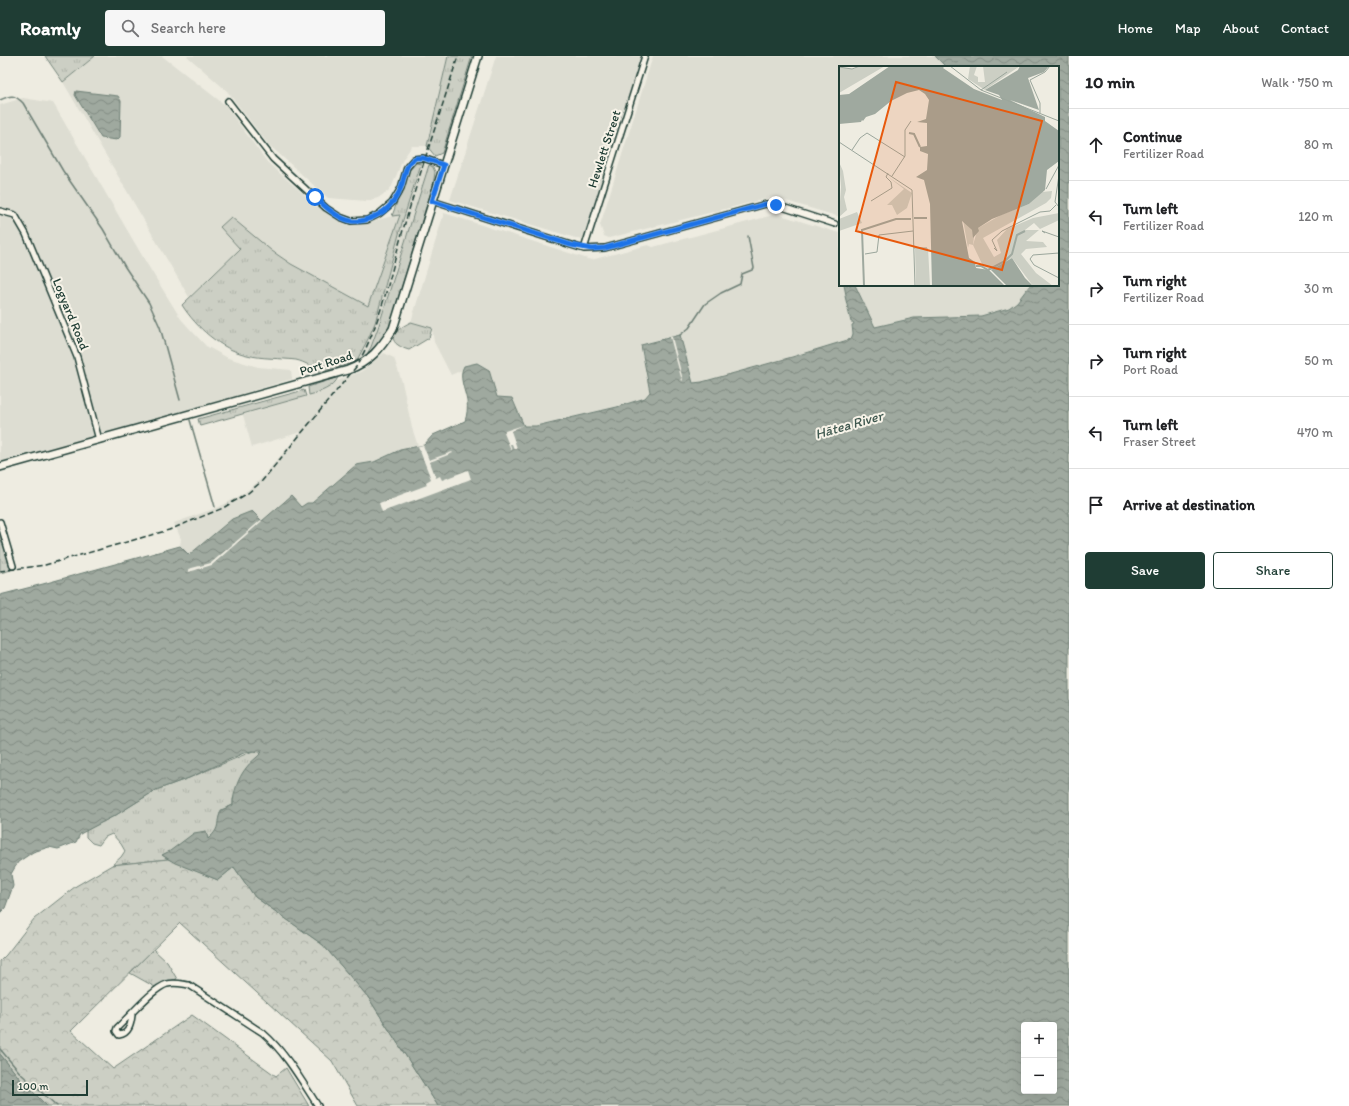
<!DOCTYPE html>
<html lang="en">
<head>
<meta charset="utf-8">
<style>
	body { margin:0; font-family:Itim,sans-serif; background:#f6f6f6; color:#202124 }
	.controls { position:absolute; right:12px; bottom:12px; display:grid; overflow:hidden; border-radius:4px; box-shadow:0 4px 16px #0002 }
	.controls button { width:36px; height:36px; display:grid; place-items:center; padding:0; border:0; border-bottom:1px solid #e0e0e0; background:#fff; color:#202124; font:20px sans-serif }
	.scale { position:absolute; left:12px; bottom:10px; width:76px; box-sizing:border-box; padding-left:4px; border:2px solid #1f3d34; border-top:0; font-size:11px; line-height:14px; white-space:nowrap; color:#1f3d34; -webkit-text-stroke:3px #f7f3e8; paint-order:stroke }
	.stop { position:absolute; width:12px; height:12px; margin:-9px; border:3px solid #1a73e8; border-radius:50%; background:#fff }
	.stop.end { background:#1a73e8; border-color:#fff; box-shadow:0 1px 4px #0008 }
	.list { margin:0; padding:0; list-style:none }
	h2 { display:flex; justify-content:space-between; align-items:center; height:52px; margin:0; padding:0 16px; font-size:17px }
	h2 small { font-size:13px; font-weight:400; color:#757577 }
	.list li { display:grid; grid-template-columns:26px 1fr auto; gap:12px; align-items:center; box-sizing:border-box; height:72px; padding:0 16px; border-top:1px solid #e0e0e0 }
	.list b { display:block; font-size:15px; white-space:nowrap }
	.list p { margin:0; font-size:13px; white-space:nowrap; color:#757577 }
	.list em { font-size:13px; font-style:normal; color:#757577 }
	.actions { display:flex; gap:8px; padding:12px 16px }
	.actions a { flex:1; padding:9px 0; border:1px solid #1f3d34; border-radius:4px; text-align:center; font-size:14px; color:#1f3d34 }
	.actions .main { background:#1f3d34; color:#fff }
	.icon { flex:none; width:22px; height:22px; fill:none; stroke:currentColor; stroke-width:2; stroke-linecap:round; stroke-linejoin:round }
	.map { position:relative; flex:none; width:1069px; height:1050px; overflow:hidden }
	header { display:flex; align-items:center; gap:24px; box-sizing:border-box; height:56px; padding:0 20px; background:#1f3d34; color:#fff }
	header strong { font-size:19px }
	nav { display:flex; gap:22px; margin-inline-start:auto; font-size:14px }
	.search { width:280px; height:36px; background:#f6f6f6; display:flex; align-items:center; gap:10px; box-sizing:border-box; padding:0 14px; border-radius:4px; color:#757577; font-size:15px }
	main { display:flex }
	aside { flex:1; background:#fff }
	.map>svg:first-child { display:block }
	.built { fill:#ddddd2 }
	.grass { fill:url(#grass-tufts); stroke:#76867c }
	.forest { fill:url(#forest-crowns); stroke:#76867c }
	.water { fill:url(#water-waves); stroke:#6c7e74; fill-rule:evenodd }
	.pier { fill:#eeece1 }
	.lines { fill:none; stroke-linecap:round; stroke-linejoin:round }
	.stream { stroke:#6c7e74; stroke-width:1.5 }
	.minor-casing { stroke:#1f3d34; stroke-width:8 }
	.secondary-casing { stroke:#1f3d34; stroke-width:10 }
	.minor { stroke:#f7f3e8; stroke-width:5 }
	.secondary { stroke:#f7f3e8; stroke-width:7 }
	.rail { stroke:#1f3d34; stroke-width:1.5; stroke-dasharray:6 3; stroke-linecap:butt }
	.route { stroke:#1a73e8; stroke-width:5 }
	.labels { text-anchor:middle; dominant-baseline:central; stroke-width:4; stroke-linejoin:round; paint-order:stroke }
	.street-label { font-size:13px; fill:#1f3d34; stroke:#f7f3e8 }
	.water-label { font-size:14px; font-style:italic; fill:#3f584f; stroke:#f7f3e8 }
	.inset-river { fill:none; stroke:#9fa99f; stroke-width:2 }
	.inset-road { fill:none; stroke:#9ba69c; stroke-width:1 }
	.view { fill:#e8590c; fill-opacity:0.15; stroke:#e8590c; stroke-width:2 }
	.inset-edge { fill:none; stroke:#1f3d34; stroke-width:2 }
</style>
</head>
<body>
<header>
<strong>Roamly</strong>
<div class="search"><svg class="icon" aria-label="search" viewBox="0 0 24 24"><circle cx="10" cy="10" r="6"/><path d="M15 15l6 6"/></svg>Search here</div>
<nav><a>Home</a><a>Map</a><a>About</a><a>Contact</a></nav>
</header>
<main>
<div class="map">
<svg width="1069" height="1050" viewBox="0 0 1069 1050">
	<defs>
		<pattern id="grass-tufts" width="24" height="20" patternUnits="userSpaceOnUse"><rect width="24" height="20" fill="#cccfc4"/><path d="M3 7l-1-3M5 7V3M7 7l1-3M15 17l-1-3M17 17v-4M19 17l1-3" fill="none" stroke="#afb3a9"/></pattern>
		<pattern id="forest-crowns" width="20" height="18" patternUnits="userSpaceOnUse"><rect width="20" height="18" fill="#cccfc4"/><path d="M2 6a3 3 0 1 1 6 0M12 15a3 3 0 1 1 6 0" fill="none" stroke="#afb3a9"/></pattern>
		<pattern id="water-waves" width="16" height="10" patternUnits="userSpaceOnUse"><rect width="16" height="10" fill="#9fa99f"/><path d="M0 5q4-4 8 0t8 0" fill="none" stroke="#818b82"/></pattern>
	</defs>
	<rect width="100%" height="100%" fill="#eeece1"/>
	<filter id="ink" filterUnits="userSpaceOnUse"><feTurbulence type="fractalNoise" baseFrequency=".025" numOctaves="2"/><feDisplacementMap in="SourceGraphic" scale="8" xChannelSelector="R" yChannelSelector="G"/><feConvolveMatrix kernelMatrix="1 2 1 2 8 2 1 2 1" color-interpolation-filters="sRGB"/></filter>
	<g filter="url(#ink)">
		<path class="built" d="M 95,0 L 162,0 L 225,49 L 267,106 L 318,151 L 341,166 L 351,169 L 359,169 L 400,158 L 368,250 L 291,208 L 272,195 L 240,193 L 189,241 L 63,26 Z
			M 187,0 L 448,0 L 427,90 L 412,90 L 403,103 L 392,130 L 388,135 L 378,142 L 367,145 L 328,142 L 268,88 L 227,35 Z
			M 496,0 L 641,0 L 585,180 L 582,184 L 450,144 Z
			M 653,0 L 935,0 L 946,11 L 840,11 L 840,161 L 773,141 L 609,182 L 604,180 L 600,169 Z
			M 23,42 L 53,47 L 147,208 L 181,263 L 189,272 L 206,290 L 228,302 L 258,311 L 291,314 L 292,323 L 188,354 L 0,406 L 0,49 Z
			M 421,108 L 429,109 L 379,269 L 371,291 L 366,300 L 356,306 L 359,301 L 375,267 L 402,167 Z
			M 444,157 L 591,204 L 648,189 L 653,191 L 777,158 L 839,177 L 840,175 L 840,229 L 844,229 L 851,266 L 853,265 L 854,268 L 852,269 L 853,278 L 852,283 L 840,287 L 702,326 L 693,327 L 680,279 L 641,289 L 650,336 L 645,342 L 617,351 L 536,370 L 524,370 L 512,342 L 497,341 L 489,314 L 477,307 L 464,310 L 462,314 L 451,319 L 434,286 L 432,272 L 411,266 Z
			M 855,229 L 1030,229 L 1017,246 L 1009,252 L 981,260 L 914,262 L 875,271 Z
			M 384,297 L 394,302 L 402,326 L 412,372 L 418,390 L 400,394 L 374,406 L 356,409 L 312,447 L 301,452 L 291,440 L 262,465 L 232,463 L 189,499 L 180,490 L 181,483 L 174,467 L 219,451 L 238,441 L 248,434 L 260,424 L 301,376 L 252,391 L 243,359 L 322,335 L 335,326 L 362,315 Z"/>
		<path class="grass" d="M 45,0 L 95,0 L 63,26 Z
			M 448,0 L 472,0 L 442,97 L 435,100 L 427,90 Z
			M 416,107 L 421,108 L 402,167 L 375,267 L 368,283 L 356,306 L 321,316 C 314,312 305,306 296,304 C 280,302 262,303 247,299 C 220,293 196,271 182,249 L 240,193 L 220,171 L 231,161 L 272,195 L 291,208 L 368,250 L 400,159 L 392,160 L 408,116 Z
			M 429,109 L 433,111 L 435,116 L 433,129 L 391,266 L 386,278 L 366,300 L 371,291 L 379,269 Z
			M 411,266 L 432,272 L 429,282 L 409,294 C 405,293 401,291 398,289 C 385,280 403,270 411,266 Z
			M 338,321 C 335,331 318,337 309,339 L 308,331 Z
			M 304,334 L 306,340 L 200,370 L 198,363 Z
			M 0,476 L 11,514 L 0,517 Z
			M 253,695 L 262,696 L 233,743 L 233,749 L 221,754 C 218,760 220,768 216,775 C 210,788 175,792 162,799 L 168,803 L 112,809 L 121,801 L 125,795 L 121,788 L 112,778 L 105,781 L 99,789 L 92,787 L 86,781 L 86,774 L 116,759 L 156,734 L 189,722 Z
			M 153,893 L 167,906 L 177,923 L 163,927 L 155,931 L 130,917 Z"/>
		<path class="forest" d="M 168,803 L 218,824 L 234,811 L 255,841 L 323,889 L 368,941 L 438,1050 L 358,1050 L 332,1005 L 180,867 L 71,975 L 113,1013 L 192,959 L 276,1020 L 286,1012 L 309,1050 L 47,1050 L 21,1024 L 0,998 L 0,905 L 6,899 L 34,863 L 76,830 L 112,809 Z"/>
		<path class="water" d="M 935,0 L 1069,0 L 1069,1050 L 438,1050 L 368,941 L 323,889 L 255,841 L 234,811 L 218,824 L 175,807 L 162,799 L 170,795 L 194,777 L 206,775 L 208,783 C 223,770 214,767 222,754 L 233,749 C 233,737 238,722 246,712 C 250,706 257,702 262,696 L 253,695 L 246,696 L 189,722 L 156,734 L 116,759 L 80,778 L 76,786 L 58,793 L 49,791 L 33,796 L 18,806 L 11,818 L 13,830 L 5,852 L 0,857 L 0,539 L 43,528 L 180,490 L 189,499 L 232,463 L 252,455 L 262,465 L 291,440 L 301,451 L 307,447 L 312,447 L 356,409 L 374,406 L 400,394 L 424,389 L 433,379 L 465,365 C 467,359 468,352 467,345 C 465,334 458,320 464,310 L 477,307 L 489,314 L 497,341 L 512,342 L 524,370 L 536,370 L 617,351 L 645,342 L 650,336 L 641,289 L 680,279 L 693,327 L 702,326 L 792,301 L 851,283 L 853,278 L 852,269 L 854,268 L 853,266 L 851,266 L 845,240 L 846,239 L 844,229 L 855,229 L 875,271 L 914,262 L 981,260 L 1009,252 L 1017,246 L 1030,229 L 1058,229 L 1058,11 L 946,11 ZM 1024,969 L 1054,969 L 1054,1035 L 1024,1035 Z
			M 76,35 L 118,40 L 121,45 L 120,81 L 117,84 L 101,82 L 75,39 Z
			M 0,998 L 21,1024 L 47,1050 L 0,1050 Z"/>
		<path class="pier" d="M 670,281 L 672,281 L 683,324 L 682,325 Z
			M 523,369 L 511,375 L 517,392 L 514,393 L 512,388 L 510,388 L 512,394 L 511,394 L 504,377 L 505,375 Z
			M 423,389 L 429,404 L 452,396 L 453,397 L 430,406 L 436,422 L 440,420 L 442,424 L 468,414 L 471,423 L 382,456 L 379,447 L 427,429 L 426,426 L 431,423 L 418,390 Z
			M 261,464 L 262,465 L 212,509 L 189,516 L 188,513 L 211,507 Z"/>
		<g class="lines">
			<path class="stream" d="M 0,44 C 11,39 14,38 23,47 L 63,115 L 103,173 L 125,211 L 149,247 L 160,271 L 180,344
				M 680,279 L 689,272 L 705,248 L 721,237 L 740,228 L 742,218 L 752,214 L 754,212 L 748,180
				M 190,364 L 215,451
				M 0,993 L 21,1018 L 57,1050"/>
			<g class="minor-casing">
				<path id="minor" d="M 228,45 L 273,103 L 326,152 L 340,161 L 351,165 L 367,164 L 379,158 L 392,147 L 401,132 L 407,111 L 414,103 L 423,102 L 443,109
					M 432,145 L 571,189 L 584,193 L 605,192 L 766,148 L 776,149 L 835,168
					M 0,155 L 15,159 L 26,178 L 77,301 L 99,384
					M 584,193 L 645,0
					M 0,466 L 13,510
					M 132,959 C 131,968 129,978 119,979 L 116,975 L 117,972 C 129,961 153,932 167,928 C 175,926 182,928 189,929 L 263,977 C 286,997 301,1024 318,1050"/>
			</g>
			<g class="secondary-casing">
				<path id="secondary" d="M 0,411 L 348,314 C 371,305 380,293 393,273 L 478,0"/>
			</g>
			<use href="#minor" class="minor"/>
			<use href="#secondary" class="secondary"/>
			<path class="rail" d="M 0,515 L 45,509 L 169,474 L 223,452 L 248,437 L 262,425 L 356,311 C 381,268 389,222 403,174 C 420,116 440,58 458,0"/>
		</g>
	</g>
	<g class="lines" filter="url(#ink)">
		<path class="route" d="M 315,141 C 325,151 337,162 351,165 C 365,167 384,158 392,147 C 395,144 398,138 400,134 C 405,123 404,107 416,102 L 423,102 L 444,109 L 432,145 L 571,189 L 592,193 L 605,192 L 766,148 L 776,149"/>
	</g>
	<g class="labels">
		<g class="street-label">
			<text transform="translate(604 93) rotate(-72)">Hewlett Street</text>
			<text transform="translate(71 258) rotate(68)">Logyard Road</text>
			<text transform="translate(326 307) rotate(-18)">Port Road</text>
		</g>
		<g class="water-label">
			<text transform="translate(849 369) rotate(-16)">Hātea River</text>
		</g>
	</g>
	<g transform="translate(839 10)">
		<rect width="220" height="220" fill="#eeece1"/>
		<path d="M 22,0 L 46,0 L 0,27 L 0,1 L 14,3 ZM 0,96 L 4,105 L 7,124 L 5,131 L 8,144 L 0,151 L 2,121 ZM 48,110 L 73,127 L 68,142 L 58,149 L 53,139 L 48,139 L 65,123 ZM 18,146 L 23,157 L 0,165 L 0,153 ZM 124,154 L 133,164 L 135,171 L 134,179 L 130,178 L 129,182 ZM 89,182 L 91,220 L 77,220 L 76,183 Z" fill="#cccfc4"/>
		<path d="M 131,0 L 138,0 L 135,9 L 139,11 L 139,16 L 146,16 L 144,0 L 181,0 L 146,24 L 129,13 ZM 213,125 L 212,132 L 207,137 L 144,172 L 155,191 L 162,187 L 158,174 L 168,163 L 194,152 L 220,147 L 220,154 L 216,156 L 201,163 L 195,157 L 186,164 L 200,164 L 187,175 L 204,176 L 208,181 L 187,183 L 182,188 L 197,207 L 214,220 L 194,220 L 173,192 L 152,204 L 144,200 L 134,179 L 139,162 L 162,149 L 190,138 L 203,126 Z" fill="#cccfc4"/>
		<path d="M 51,0 L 106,0 L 104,2 L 135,23 L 163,34 L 160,29 L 146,24 L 179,4 L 181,0 L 210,0 L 205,6 L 189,12 L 200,44 L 171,34 L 206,51 L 206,55 L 220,65 L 220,95 L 208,104 L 206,124 L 190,138 L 153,153 L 139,162 L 140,165 L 134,172 L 133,164 L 123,155 L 130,192 L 136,196 L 137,202 L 150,204 L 166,220 L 93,220 L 91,138 L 85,114 L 77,111 L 88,104 L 89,88 L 81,85 L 81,81 L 88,80 L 88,57 L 78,56 L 87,53 L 90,34 L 86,28 L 80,24 L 68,27 L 52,35 L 36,48 L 27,51 L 24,55 L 23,54 L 22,56 L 0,58 L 0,29 L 10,28 ZM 173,192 L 186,212 L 194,220 L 168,220 L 152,204 Z" fill="#9fa99f"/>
		<path class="inset-river" d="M 70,67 L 75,68 L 81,81M 75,152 L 88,152M 137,200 L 142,200 L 149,204 L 166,195 L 173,188 L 178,169 L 186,165M 25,220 L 23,164 L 57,153 L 72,153"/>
		<path class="inset-road" d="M 111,0 L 142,24 L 220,55M 0,1 L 13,3 L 21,0M 142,24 L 168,6M 201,47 L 201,37 L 191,14 L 206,6 L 211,0M 0,76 L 73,124 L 76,220M 13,84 L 21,72 L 28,67 L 66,91M 220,109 L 216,136 L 220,141M 53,110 L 66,90 L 66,64 L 72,55M 207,123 L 220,99M 32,135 L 53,122 L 52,116 L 47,111 L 49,107M 206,167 L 203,165 L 220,171M 75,182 L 88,182M 155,182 L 158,185 L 153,174 L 163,165 L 201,146 L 211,145 L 217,139M 220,187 L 194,189 L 191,193 L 195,199 L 220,212M 26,188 L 38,186 L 40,169 L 74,165"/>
		<path class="view" d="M 57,16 L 203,55 L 163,204 L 17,165 Z"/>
		<rect width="220" height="220" class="inset-edge"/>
	</g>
</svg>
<div class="controls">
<button>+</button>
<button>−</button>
</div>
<div class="scale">100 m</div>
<div class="stop" style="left:315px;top:141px"></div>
<div class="stop end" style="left:776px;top:149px"></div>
</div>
<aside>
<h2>10 min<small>Walk · 750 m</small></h2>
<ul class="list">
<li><svg class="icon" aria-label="ahead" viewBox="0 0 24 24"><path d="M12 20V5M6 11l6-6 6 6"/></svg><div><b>Continue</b><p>Fertilizer Road</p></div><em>80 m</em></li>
<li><svg class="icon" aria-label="left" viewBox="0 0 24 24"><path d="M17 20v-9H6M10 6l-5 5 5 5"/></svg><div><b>Turn left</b><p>Fertilizer Road</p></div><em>120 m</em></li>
<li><svg class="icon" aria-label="right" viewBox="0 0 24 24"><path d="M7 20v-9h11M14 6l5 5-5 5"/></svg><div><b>Turn right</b><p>Fertilizer Road</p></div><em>30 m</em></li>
<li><svg class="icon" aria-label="right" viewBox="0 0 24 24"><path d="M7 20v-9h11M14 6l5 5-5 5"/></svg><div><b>Turn right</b><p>Port Road</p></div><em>50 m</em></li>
<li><svg class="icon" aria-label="left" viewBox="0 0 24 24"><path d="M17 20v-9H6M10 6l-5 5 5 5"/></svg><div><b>Turn left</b><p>Fraser Street</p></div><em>470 m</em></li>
<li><svg class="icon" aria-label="arrive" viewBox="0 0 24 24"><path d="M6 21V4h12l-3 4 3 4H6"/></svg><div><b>Arrive at destination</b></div></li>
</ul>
<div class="actions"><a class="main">Save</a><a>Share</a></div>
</aside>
</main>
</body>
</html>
